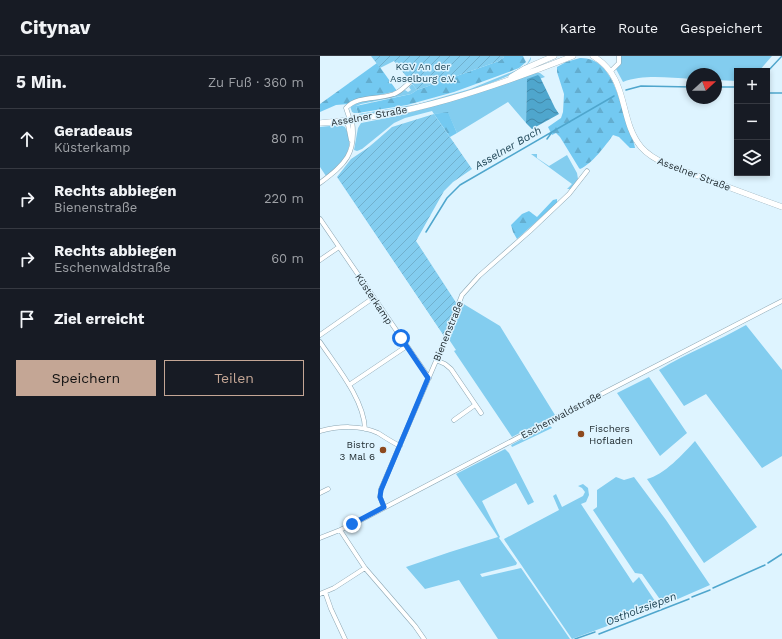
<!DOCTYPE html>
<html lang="de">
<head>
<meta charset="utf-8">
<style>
	body { margin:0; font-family:"Work Sans",sans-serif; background:#20242c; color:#f1f3f6 }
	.controls { position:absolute; right:12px; top:12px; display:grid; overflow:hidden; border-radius:0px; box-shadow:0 2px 6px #0003 }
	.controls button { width:36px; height:36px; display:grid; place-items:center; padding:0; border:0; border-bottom:1px solid #363941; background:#171b24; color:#f1f3f6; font:20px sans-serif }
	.compass { position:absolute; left:366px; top:12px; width:36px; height:36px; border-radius:50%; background:#171b24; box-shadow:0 2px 6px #0003; rotate:69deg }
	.stop { position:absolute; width:12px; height:12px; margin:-9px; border:3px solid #1a73e8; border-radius:50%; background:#fff }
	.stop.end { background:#1a73e8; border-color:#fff; box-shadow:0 1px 4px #0008 }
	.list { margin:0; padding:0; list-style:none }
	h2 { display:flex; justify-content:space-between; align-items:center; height:52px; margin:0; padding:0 16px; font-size:17px }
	h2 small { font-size:13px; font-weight:400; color:#9ea1a6 }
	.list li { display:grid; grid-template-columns:26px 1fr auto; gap:12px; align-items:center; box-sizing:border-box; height:60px; padding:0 16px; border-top:1px solid #363941 }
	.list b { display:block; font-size:15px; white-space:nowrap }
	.list p { margin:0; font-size:13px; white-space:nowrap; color:#9ea1a6 }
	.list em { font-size:13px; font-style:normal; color:#9ea1a6 }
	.actions { display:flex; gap:8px; padding:12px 16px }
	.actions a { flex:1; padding:9px 0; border:1px solid #c4a695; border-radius:0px; text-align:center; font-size:14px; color:#c4a695 }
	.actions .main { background:#c4a695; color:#111 }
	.icon { flex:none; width:22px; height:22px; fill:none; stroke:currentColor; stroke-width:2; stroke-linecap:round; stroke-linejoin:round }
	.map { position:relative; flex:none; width:462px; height:583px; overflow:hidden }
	header { display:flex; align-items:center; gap:24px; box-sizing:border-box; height:56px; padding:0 20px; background:#171b24; border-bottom:1px solid #363941 }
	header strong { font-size:19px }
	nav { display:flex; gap:22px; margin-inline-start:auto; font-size:14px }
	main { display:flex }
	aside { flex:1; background:#171b24 }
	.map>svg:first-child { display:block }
	.grass { fill:#83cdef }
	.forest { fill:url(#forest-firs) }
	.garden { fill:url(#garden-furrows) }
	.water { fill:url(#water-waves) }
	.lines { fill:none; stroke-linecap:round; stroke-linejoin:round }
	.stream { stroke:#4fa6cd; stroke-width:1.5 }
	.minor-casing { stroke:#8ba5b2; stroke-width:5 }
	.secondary-casing { stroke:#8ba5b2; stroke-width:6 }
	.minor { stroke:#fff; stroke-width:4 }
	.secondary { stroke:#fff; stroke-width:5.5 }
	.route { stroke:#1a73e8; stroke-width:5 }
	.poi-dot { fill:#8d491e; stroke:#def4ff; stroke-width:1.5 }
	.labels { text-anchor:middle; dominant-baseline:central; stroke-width:3; stroke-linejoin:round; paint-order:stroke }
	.park-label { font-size:10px; fill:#1e4556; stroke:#def4ff }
	.street-label { font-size:10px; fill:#1e292e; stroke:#def4ff }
	.poi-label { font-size:10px; fill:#1e292e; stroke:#def4ff; text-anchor:start }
	.water-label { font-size:11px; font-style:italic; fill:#183f50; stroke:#def4ff }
</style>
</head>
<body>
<header>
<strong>Citynav</strong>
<nav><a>Karte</a><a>Route</a><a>Gespeichert</a></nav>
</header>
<main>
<aside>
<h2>5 Min.<small>Zu Fuß · 360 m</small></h2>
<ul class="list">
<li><svg class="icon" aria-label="ahead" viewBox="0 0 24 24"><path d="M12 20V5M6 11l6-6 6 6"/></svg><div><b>Geradeaus</b><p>Küsterkamp</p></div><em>80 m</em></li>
<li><svg class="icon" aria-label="right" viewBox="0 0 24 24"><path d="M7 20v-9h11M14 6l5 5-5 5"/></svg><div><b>Rechts abbiegen</b><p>Bienenstraße</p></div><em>220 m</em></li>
<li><svg class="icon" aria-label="right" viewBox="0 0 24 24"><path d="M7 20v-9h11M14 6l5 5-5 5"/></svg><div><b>Rechts abbiegen</b><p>Eschenwaldstraße</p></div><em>60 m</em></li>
<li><svg class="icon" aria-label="arrive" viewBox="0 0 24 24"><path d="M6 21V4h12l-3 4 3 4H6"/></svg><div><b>Ziel erreicht</b></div></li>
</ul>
<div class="actions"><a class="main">Speichern</a><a>Teilen</a></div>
</aside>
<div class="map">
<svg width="462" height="583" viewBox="0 0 462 583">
	<defs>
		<pattern id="forest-firs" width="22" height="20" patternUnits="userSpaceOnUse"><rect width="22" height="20" fill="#73c9f1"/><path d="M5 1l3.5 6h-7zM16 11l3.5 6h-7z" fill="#63adcf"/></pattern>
		<pattern id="garden-furrows" width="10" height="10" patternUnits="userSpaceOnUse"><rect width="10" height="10" fill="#83cdef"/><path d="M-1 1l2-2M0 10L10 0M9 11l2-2" fill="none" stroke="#71b0cd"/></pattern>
		<pattern id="water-waves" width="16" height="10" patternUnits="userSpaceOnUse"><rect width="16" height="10" fill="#4fa6cd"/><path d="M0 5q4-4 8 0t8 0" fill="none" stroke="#4187a7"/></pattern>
	</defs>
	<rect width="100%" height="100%" fill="#def4ff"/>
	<path class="grass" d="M 301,0 L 452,0 L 439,15 L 417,15 L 417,25 L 396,24 L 396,18 L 372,18 L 372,23 C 349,22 324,18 303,26 L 296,13 L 301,6 Z
		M 211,1 L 211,3 C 205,22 109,47 88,51 C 72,54 55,57 39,59 L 39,58 L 98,48 L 150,33 L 197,14 L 207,8 Z
		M 215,17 L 220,17 L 225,21 L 207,27 L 206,67 L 188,46 L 137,77 L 128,57 L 114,58 L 112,55 L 85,62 L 74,67 L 42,93 L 37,95 L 34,94 L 38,72 L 41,67 L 77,60 L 114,50 Z
		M 92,28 L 97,34 L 91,38 L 41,48 L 36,50 L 38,57 L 34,57 L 32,56 L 30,50 L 34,47 L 85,34 L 88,36 L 91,34 L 89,31 Z
		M 20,69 L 25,71 C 37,93 22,107 6,120 L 0,111 L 0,71 Z
		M 211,98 L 217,98 L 217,102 L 229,110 L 247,99 L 257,117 L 258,123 L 251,133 L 247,133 L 252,128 Z
		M 142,247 L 180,270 L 235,359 L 192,381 L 134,295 L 136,294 L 128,282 Z
		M 426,269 L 462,314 L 462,400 L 442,412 L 386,338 L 364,350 L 339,314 C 367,297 398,285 426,269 Z
		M 329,321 L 367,377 L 340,400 L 297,337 Z
		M 229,368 L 232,372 L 192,391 L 191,389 Z
		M 375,385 L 437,471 L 384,507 L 327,423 C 344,419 363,398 375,385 Z
		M 185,393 L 189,397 L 214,446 L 208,449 L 196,427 L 162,445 L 180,481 L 179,482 L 197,507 L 196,509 L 160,518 L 162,521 L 201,512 L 250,583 L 178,583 L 139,524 L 105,533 L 86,511 L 130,496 L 178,481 L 136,418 Z
		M 296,421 L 304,424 L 314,421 L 346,464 L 390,529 L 344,549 L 322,518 L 315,517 L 273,454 L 277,451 L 277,434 Z
		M 263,428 L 268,432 L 269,439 L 266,446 L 261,448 L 313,527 L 319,521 L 339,551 L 252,583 L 185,485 L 184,483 L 239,454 L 233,440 L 236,438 L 242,451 L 263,440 L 265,436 L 262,432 L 258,430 Z"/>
	<path class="forest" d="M 184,0 L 203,0 L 206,6 L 199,12 L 186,17 L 134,36 L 87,49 L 38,57 L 36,50 L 91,38 L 97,34 L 179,5 L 184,1 Z
		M 260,2 C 292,1 299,44 307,68 C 309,76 314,84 315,92 L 310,92 L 299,81 L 293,79 C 286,89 272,108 260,113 L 259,112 L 240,81 L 236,77 L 232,79 L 228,71 L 241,62 L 243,56 L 244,38 L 237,16 L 237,11 L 246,6 Z
		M 57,7 L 77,35 L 32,45 L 28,48 L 16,49 L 0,56 L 0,48 Z
		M 128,56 L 137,77 L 130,81 L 114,58 Z
		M 237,143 L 237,147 L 197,183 L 193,176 L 191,169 L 202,158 L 209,155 L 217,161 L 233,144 Z"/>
	<path class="garden" d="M 51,0 L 184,0 L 184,1 L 179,5 L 97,34 L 74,5 L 60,12 Z
		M 114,58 L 152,113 L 133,126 L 124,135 L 96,185 L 137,248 L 124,280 L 17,121 L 31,103 L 49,91 L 72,71 Z"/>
	<path class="water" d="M 218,19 L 220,21 L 235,52 L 239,58 L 212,73 L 206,67 L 207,23 Z"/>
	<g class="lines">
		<path class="stream" d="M 447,16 L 462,0
			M 396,31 L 417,31
			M 306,34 L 321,30 L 372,31
			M 447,37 L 462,37
			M 227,83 L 232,76
			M 106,176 L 127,142 L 140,129 L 294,40
			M 448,507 L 462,498
			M 393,532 L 445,509
			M 372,541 L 390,534
			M 279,578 L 369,543
			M 255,583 L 275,576"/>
		<g class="minor-casing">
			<path id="minor" d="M 291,15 L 299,7 L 299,0
				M 27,64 L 31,84
				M 30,64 L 26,52 C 38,39 58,44 74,38 C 80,36 84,31 89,27
				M 0,127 C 25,108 37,98 32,64
				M 0,163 L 109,322
				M 0,204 L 19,191
				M 0,279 L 53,242
				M 0,286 C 16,310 44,343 45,373
				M 116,304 L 125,308 L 131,313 L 161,357
				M 29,329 L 87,290
				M 134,364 L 155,349
				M 0,375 C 18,370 41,369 58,377 C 66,382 72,386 80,390
				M 0,437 L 8,433
				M 64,451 L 60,441 L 61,433 L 122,291 L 142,239 L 159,220 L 210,175 L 249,138 L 267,115
				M 20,474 L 45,512 L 95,570 L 104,583
				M 0,482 L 20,474 L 39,465 L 266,346 L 462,245
				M 5,536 L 11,553 L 25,583
				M 0,538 L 14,532 L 45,512"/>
		</g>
		<g class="secondary-casing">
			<path id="secondary" d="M 273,0 C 310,22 298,63 321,91 C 328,99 337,104 346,108 L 462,151
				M 191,21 L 204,13 L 234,0
				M 0,67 C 87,61 172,32 253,0"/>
		</g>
		<use href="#minor" class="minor"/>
		<use href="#secondary" class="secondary"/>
	</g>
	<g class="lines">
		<path class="route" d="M 32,468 L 64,451 L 60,441 L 61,434 L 108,322 L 81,282"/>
	</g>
	<g class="poi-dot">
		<circle cx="261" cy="378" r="4"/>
		<circle cx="63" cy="394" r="4"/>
	</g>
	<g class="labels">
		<g class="park-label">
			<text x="103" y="10">KGV An der<tspan x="103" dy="12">Asselburg e.V.</tspan></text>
		</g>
		<g class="street-label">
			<text transform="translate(49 60) rotate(-10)">Asselner Straße</text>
			<text transform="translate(374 118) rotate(21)">Asselner Straße</text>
			<text transform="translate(54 243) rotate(56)">Küsterkamp</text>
			<text transform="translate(128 275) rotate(-68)">Bienenstraße</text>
			<text transform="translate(241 359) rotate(-28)">Eschenwaldstraße</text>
		</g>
		<g class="poi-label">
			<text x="269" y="372">Fischers<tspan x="269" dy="12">Hofladen</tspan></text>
			<text x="55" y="388" text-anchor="end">Bistro<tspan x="55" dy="12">3 Mal 6</tspan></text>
		</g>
		<g class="water-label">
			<text transform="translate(188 92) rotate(-30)">Asselner Bach</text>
			<text transform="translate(321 553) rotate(-21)">Ostholzsiepen</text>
		</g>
	</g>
</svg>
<div class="controls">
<button>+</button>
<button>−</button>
<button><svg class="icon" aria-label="layers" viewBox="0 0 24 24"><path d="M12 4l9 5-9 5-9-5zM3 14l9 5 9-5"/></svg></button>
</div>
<svg class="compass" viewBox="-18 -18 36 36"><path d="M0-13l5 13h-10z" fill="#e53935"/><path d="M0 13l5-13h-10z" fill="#9ea1a6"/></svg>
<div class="stop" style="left:81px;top:282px"></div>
<div class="stop end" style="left:32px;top:468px"></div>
</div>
</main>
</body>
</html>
